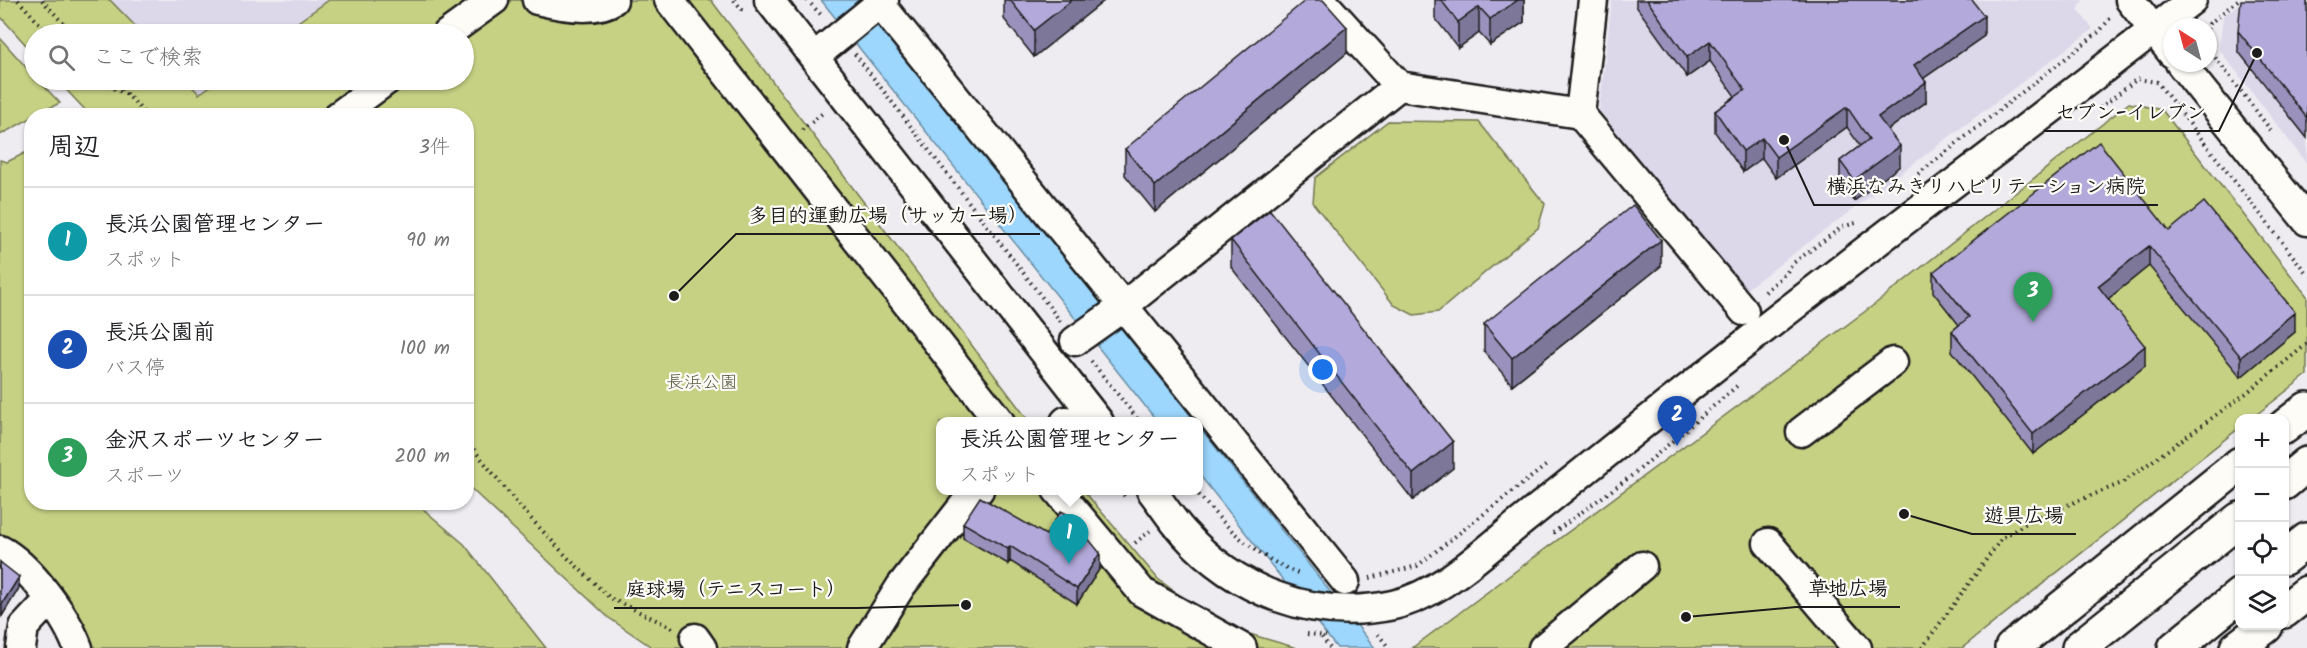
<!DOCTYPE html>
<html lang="ja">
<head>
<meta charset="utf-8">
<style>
	body { margin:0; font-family:Kalam,"Klee One",sans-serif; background:#f6f6f6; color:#202124 }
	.controls { position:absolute; right:18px; bottom:18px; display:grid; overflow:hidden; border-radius:12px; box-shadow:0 2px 4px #0004 }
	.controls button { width:54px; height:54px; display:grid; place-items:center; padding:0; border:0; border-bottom:2px solid #e0e0e0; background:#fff; color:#202124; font:30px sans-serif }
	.compass { position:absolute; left:2163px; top:18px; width:54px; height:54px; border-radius:50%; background:#fff; box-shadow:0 2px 4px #0004; rotate:324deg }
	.you { position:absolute; left:1323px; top:370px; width:21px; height:21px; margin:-15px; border:4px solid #fff; border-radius:50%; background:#1a73e8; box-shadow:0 0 0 9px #1a73e833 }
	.badge { display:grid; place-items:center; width:39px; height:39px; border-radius:50%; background:#1c1c1c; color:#fff; font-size:20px; font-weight:700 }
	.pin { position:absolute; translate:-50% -50px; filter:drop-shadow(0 2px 3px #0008) }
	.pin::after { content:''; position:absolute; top:32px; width:21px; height:18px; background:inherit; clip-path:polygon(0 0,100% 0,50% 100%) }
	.popup { position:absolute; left:936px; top:417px; width:267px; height:78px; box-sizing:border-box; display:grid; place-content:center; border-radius:12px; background:#fff; filter:drop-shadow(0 2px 4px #0005); font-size:20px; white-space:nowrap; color:#757577 }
	.popup b { font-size:22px; color:#202124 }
	.popup::after { content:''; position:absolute; left:50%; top:100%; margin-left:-12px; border:12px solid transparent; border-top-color:#fff }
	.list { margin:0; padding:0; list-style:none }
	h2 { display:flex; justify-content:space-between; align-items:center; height:78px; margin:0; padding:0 24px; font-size:26px }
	h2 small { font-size:20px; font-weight:400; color:#757577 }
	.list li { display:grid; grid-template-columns:39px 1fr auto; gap:18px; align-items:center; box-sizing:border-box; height:108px; padding:0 24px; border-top:2px solid #e0e0e0 }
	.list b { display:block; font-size:22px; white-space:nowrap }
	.list p { margin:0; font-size:20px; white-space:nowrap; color:#757577 }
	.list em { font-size:20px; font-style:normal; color:#757577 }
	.icon { flex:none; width:33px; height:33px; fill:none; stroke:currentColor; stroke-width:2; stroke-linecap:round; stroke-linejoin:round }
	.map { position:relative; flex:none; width:2307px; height:648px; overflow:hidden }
	.search { position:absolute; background:#fff; box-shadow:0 2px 4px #0004; left:24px; top:24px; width:450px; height:66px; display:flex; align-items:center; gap:15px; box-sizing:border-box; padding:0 21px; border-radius:33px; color:#757577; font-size:22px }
	.panel { position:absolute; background:#fff; box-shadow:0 2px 4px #0004; left:24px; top:108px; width:450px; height:402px; border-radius:24px }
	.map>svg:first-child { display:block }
	.built { fill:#dcd8ea }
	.green { fill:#c6d184; stroke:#717650; stroke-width:1.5 }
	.water { fill:#9dd7fd; stroke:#698ca3; stroke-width:1.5 }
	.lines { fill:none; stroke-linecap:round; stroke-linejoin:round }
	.minor-casing { stroke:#1c1c1c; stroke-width:33 }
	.highway-casing { stroke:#1c1c1c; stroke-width:38 }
	.path { stroke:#1c1c1c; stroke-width:4; stroke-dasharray:1.5 4.5; stroke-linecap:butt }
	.minor { stroke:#fdfcf7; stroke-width:28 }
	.highway { stroke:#fdfcf7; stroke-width:33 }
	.wall { fill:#9a92bc; stroke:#1c1c1c; stroke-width:1.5 }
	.shaded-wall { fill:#7d7799; stroke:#1c1c1c; stroke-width:1.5 }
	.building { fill:#b3aadb; stroke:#1c1c1c; stroke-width:1.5 }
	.labels { text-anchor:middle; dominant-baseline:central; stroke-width:4.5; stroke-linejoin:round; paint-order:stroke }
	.park-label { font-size:18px; fill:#585b40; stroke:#fdfcf7 }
	.leader { fill:none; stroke:#1c1c1c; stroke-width:2 }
	.callout-dot { fill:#1c1c1c; stroke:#fdfcf7; stroke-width:2 }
	.callout-label { font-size:20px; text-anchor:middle; font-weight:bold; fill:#1c1c1c; stroke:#fdfcf7; stroke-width:4.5; stroke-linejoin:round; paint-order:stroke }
</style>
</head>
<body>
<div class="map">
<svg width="2307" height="648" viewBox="0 0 2307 648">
	<rect width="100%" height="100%" fill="#eeecf1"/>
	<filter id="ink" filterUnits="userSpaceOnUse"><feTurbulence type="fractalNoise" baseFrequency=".0167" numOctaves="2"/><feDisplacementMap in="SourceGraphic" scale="12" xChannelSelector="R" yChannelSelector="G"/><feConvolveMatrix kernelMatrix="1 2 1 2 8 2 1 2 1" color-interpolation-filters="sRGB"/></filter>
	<g filter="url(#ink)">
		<path class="built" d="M 110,0 L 329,0 L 281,34 L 143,34 Z
			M 1612,0 L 2083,0 L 2078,10 L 2093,29 L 1744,291 L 1599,110 Z
			M 2245,0 L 2307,0 L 2307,164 L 2219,49 L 2223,16 Z
			M 186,80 L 219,80 L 199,94 Z"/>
		<path class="green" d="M 0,0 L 110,0 L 143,34 L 34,34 L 34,54 L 0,16 Z
			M 329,0 L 711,0 L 1029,421 L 940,422 L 940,490 L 1084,491 L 1158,579 L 1187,601 L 1243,632 L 1297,648 L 653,648 L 609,618 L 467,485 L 466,116 L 90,115 L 57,80 L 186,80 L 199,94 L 219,80 L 464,80 L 464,34 L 281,34 Z
			M 0,38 L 34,76 L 34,80 L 38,80 L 60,103 L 32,116 L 31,118 L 0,135 Z
			M 2129,103 L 2162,110 L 2307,296 L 2307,375 L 2252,418 L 2240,418 L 2239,428 L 1962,648 L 1412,648 L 1875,304 Z
			M 1388,121 L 1479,122 L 1545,204 L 1538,228 L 1438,312 L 1414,315 L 1394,305 L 1313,203 L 1315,178 Z
			M 31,150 L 32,502 L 416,503 L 464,544 L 546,648 L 84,648 L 0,543 L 0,160 L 7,162 Z"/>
		<path class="water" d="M 821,0 L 860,0 L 1195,421 L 1157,421 Z
			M 1198,425 L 1375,648 L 1337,648 L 1198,473 Z"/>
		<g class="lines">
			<g class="minor-casing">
				<path id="minor" d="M 537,0 C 557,5 595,13 613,0
					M 669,0 L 1000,422
					M 769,0 L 1099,422
					M 2130,0 L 2172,53
					M 889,15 L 1345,581
					M 447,34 L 494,0
					M 814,57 L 884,0
					M 2180,63 L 2307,221
					M 1399,86 L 1580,114 L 1744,311
					M 1580,114 L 1593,0
					M 338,116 L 387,80
					M 1075,341 L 1116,312 L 1399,86 L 1321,0
					M 1065,422 L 1066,421
					M 1801,432 L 1893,362
					M 1057,490 L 1142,592 L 1242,648
					M 1151,490 C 1162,504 1171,519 1183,532 C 1235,591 1314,622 1393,605 C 1442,594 1483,552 1522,521 C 1571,482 1619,443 1668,404 C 1841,267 2018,136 2192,0
					M 1768,543 L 1857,648
					M 0,550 C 29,565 67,617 78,648
					M 695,638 L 702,648
					M 21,648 L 24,627 L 50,599
					M 862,648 L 901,586 L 968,500 L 979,490
					M 1543,648 L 1642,566"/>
			</g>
			<g class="highway-casing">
				<path id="highway" d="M 2284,427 L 2307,409
					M 2284,483 L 2307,464
					M 2284,558 L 2307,540
					M 2284,611 L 2307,593
					M 2012,648 L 2240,464
					M 2079,648 L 2240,519
					M 2175,648 L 2240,595
					M 2237,648 L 2266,626"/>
			</g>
			<path class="path" d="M 18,0 L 49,34
				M 42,0 L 73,34
				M 734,0 L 745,13
				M 807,0 L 823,17
				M 2208,30 L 2209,24 L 2238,0
				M 2208,48 L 2273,133
				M 855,54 L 1061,322
				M 98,80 L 127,95
				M 114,80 L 147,116
				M 2100,108 L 2137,79 L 2157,82 L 2307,274
				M 802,130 L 824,112
				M 1918,174 L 2099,32 L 2112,16
				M 1765,292 L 1787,272 L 1792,264 L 1842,227 L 1856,223
				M 1091,361 L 1140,422
				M 466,440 L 522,509 L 568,558 L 610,598 L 673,628
				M 1120,490 L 1126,498
				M 1195,490 C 1224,526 1254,556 1298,573
				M 1553,533 L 1634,474 L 1737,386
				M 1135,543 L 1150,531
				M 1370,578 L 1417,566 L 1548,464
				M 1307,634 L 1326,636
				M 1378,634 L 1389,648
				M 1322,637 L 1330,648
				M 1922,648 L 2002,538 L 2033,519 L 2122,483 L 2245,394 L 2307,344"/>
			<use href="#minor" class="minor"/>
			<use href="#highway" class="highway"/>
		</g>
		<path class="wall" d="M 1004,0 L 1105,0 L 1034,57 L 1004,19 Z
			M 1435,0 L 1524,0 L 1524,22 L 1490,45 L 1479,33 L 1458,48 L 1435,18 Z
			M 1636,0 L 1972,0 L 1984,36 L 1924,78 L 1926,102 L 1888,130 L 1900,166 L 1854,201 L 1840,181 L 1840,161 L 1860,146 L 1847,127 L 1776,178 L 1762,158 L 1743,172 L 1715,132 L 1715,111 L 1735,96 L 1710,61 L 1687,77 L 1636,6 Z
			M 2307,0 L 2307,138 L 2238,51 L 2238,31 Z
			M 1347,53 L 1155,212 L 1125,175 L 1125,149 Z
			M 2169,231 L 2295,332 L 2241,377 L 2149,266 L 2108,299 L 2145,366 L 2033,454 L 1952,351 L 1952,331 L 1959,325 L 1933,292 L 1933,272 Z
			M 1231,240 L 1453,468 L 1413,500 L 1231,267 Z
			M 1661,266 L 1512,385 L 1484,351 L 1484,324 Z
			M 963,523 L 1100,568 L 1077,604 L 1010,561 L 1008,564 L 963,538 Z
			M 0,562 L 19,588 L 2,616 L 0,615 Z"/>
		<path class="shaded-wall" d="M 1072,0 L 1105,0 L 1034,57 L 1034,30 Z
			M 1513,0 L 1524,0 L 1524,22 L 1490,45 L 1490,19 Z
			M 1479,7 L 1479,33 L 1458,48 L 1458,22 Z
			M 1984,16 L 1984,36 L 1914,85 L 1914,65 Z
			M 1347,27 L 1347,53 L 1155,212 L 1155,186 Z
			M 1710,41 L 1710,61 L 1687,77 L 1687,57 Z
			M 1926,82 L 1926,102 L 1878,137 L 1878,117 Z
			M 1847,107 L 1847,127 L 1776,178 L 1776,157 Z
			M 1762,138 L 1762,158 L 1743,172 L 1743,151 Z
			M 1900,146 L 1900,166 L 1854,201 L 1854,180 Z
			M 1661,240 L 1661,266 L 1512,385 L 1512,358 Z
			M 2149,246 L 2149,266 L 2098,307 L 2098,286 Z
			M 2295,312 L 2295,332 L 2241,377 L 2241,357 Z
			M 2145,346 L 2145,366 L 2033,454 L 2033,434 Z
			M 1453,442 L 1453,468 L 1413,500 L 1413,474 Z
			M 1010,546 L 1010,561 L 1008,564 L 1008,549 Z
			M 1100,553 L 1100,568 L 1077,604 L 1077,589 Z
			M 19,577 L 19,588 L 2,616 L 2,604 Z"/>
		<path class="building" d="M 1010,0 L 1072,0 L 1034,30 Z
			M 1306,0 L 1323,0 L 1347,27 L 1155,186 L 1125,149 Z
			M 1441,0 L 1518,0 L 1490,19 L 1479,7 L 1458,22 Z
			M 1647,0 L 1972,0 L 1984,16 L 1914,65 L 1926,82 L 1878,117 L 1900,146 L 1854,180 L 1840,161 L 1869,139 L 1847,107 L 1776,157 L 1762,138 L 1743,151 L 1715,111 L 1745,90 L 1710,41 L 1687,57 Z
			M 2241,0 L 2307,0 L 2307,118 L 2238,31 Z
			M 2099,142 L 2169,231 L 2204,202 L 2295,312 L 2241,357 L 2149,246 L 2098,286 L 2145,346 L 2033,434 L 1952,331 L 1969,317 L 1933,272 Z
			M 1633,205 L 1661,240 L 1512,358 L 1484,324 Z
			M 1270,210 L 1453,442 L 1413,474 L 1231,240 Z
			M 980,497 L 1046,535 L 1061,511 L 1069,515 L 1100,553 L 1077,589 L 1010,546 L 1008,549 L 963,523 Z
			M 0,562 L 19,577 L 2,604 L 0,603 Z"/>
	</g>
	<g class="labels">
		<g class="park-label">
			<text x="702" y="383">長浜公園</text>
		</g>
	</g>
	<path class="leader" d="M2257 53L2219 131H2044M1784 140L1814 205H2158M674 296L736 234H1040M1904 514L1972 534H2076M1686 617L1796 607H1900M966 605L858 608H614"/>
	<g class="callout-dot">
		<circle cx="2257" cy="53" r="6"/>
		<circle cx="1784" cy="140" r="6"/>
		<circle cx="674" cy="296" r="6"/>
		<circle cx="1904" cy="514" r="6"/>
		<circle cx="1686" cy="617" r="6"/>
		<circle cx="966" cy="605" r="6"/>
	</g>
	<g class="callout-label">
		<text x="2131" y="119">セブン-イレブン</text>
		<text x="1986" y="193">横浜なみきリハビリテーション病院</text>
		<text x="888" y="222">多目的運動広場（サッカー場）</text>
		<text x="2024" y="522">遊具広場</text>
		<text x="1848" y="595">草地広場</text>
		<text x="736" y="596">庭球場（テニスコート）</text>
	</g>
</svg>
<div class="controls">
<button>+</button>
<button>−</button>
<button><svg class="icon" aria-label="locate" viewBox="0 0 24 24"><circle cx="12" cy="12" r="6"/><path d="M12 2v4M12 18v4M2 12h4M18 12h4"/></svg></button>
<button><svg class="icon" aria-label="layers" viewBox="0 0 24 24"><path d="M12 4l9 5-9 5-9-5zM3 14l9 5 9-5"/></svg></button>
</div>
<svg class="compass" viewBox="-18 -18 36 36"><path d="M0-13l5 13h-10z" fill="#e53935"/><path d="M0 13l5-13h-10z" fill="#757577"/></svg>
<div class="you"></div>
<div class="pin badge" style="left:1069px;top:564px;background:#0f9aa8">1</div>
<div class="popup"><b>長浜公園管理センター</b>スポット</div>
<div class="pin badge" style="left:1677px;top:446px;background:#1a4fb4">2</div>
<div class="pin badge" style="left:2033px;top:322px;background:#2e9e5b">3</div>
<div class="search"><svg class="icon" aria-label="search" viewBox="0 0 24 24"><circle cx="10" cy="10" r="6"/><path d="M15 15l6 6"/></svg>ここで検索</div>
<section class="panel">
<h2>周辺<small>3件</small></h2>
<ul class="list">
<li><span class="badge" style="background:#0f9aa8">1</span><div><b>長浜公園管理センター</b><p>スポット</p></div><em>90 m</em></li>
<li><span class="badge" style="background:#1a4fb4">2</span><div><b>長浜公園前</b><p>バス停</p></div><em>100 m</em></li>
<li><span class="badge" style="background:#2e9e5b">3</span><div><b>金沢スポーツセンター</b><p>スポーツ</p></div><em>200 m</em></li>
</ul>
</section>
</div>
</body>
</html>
